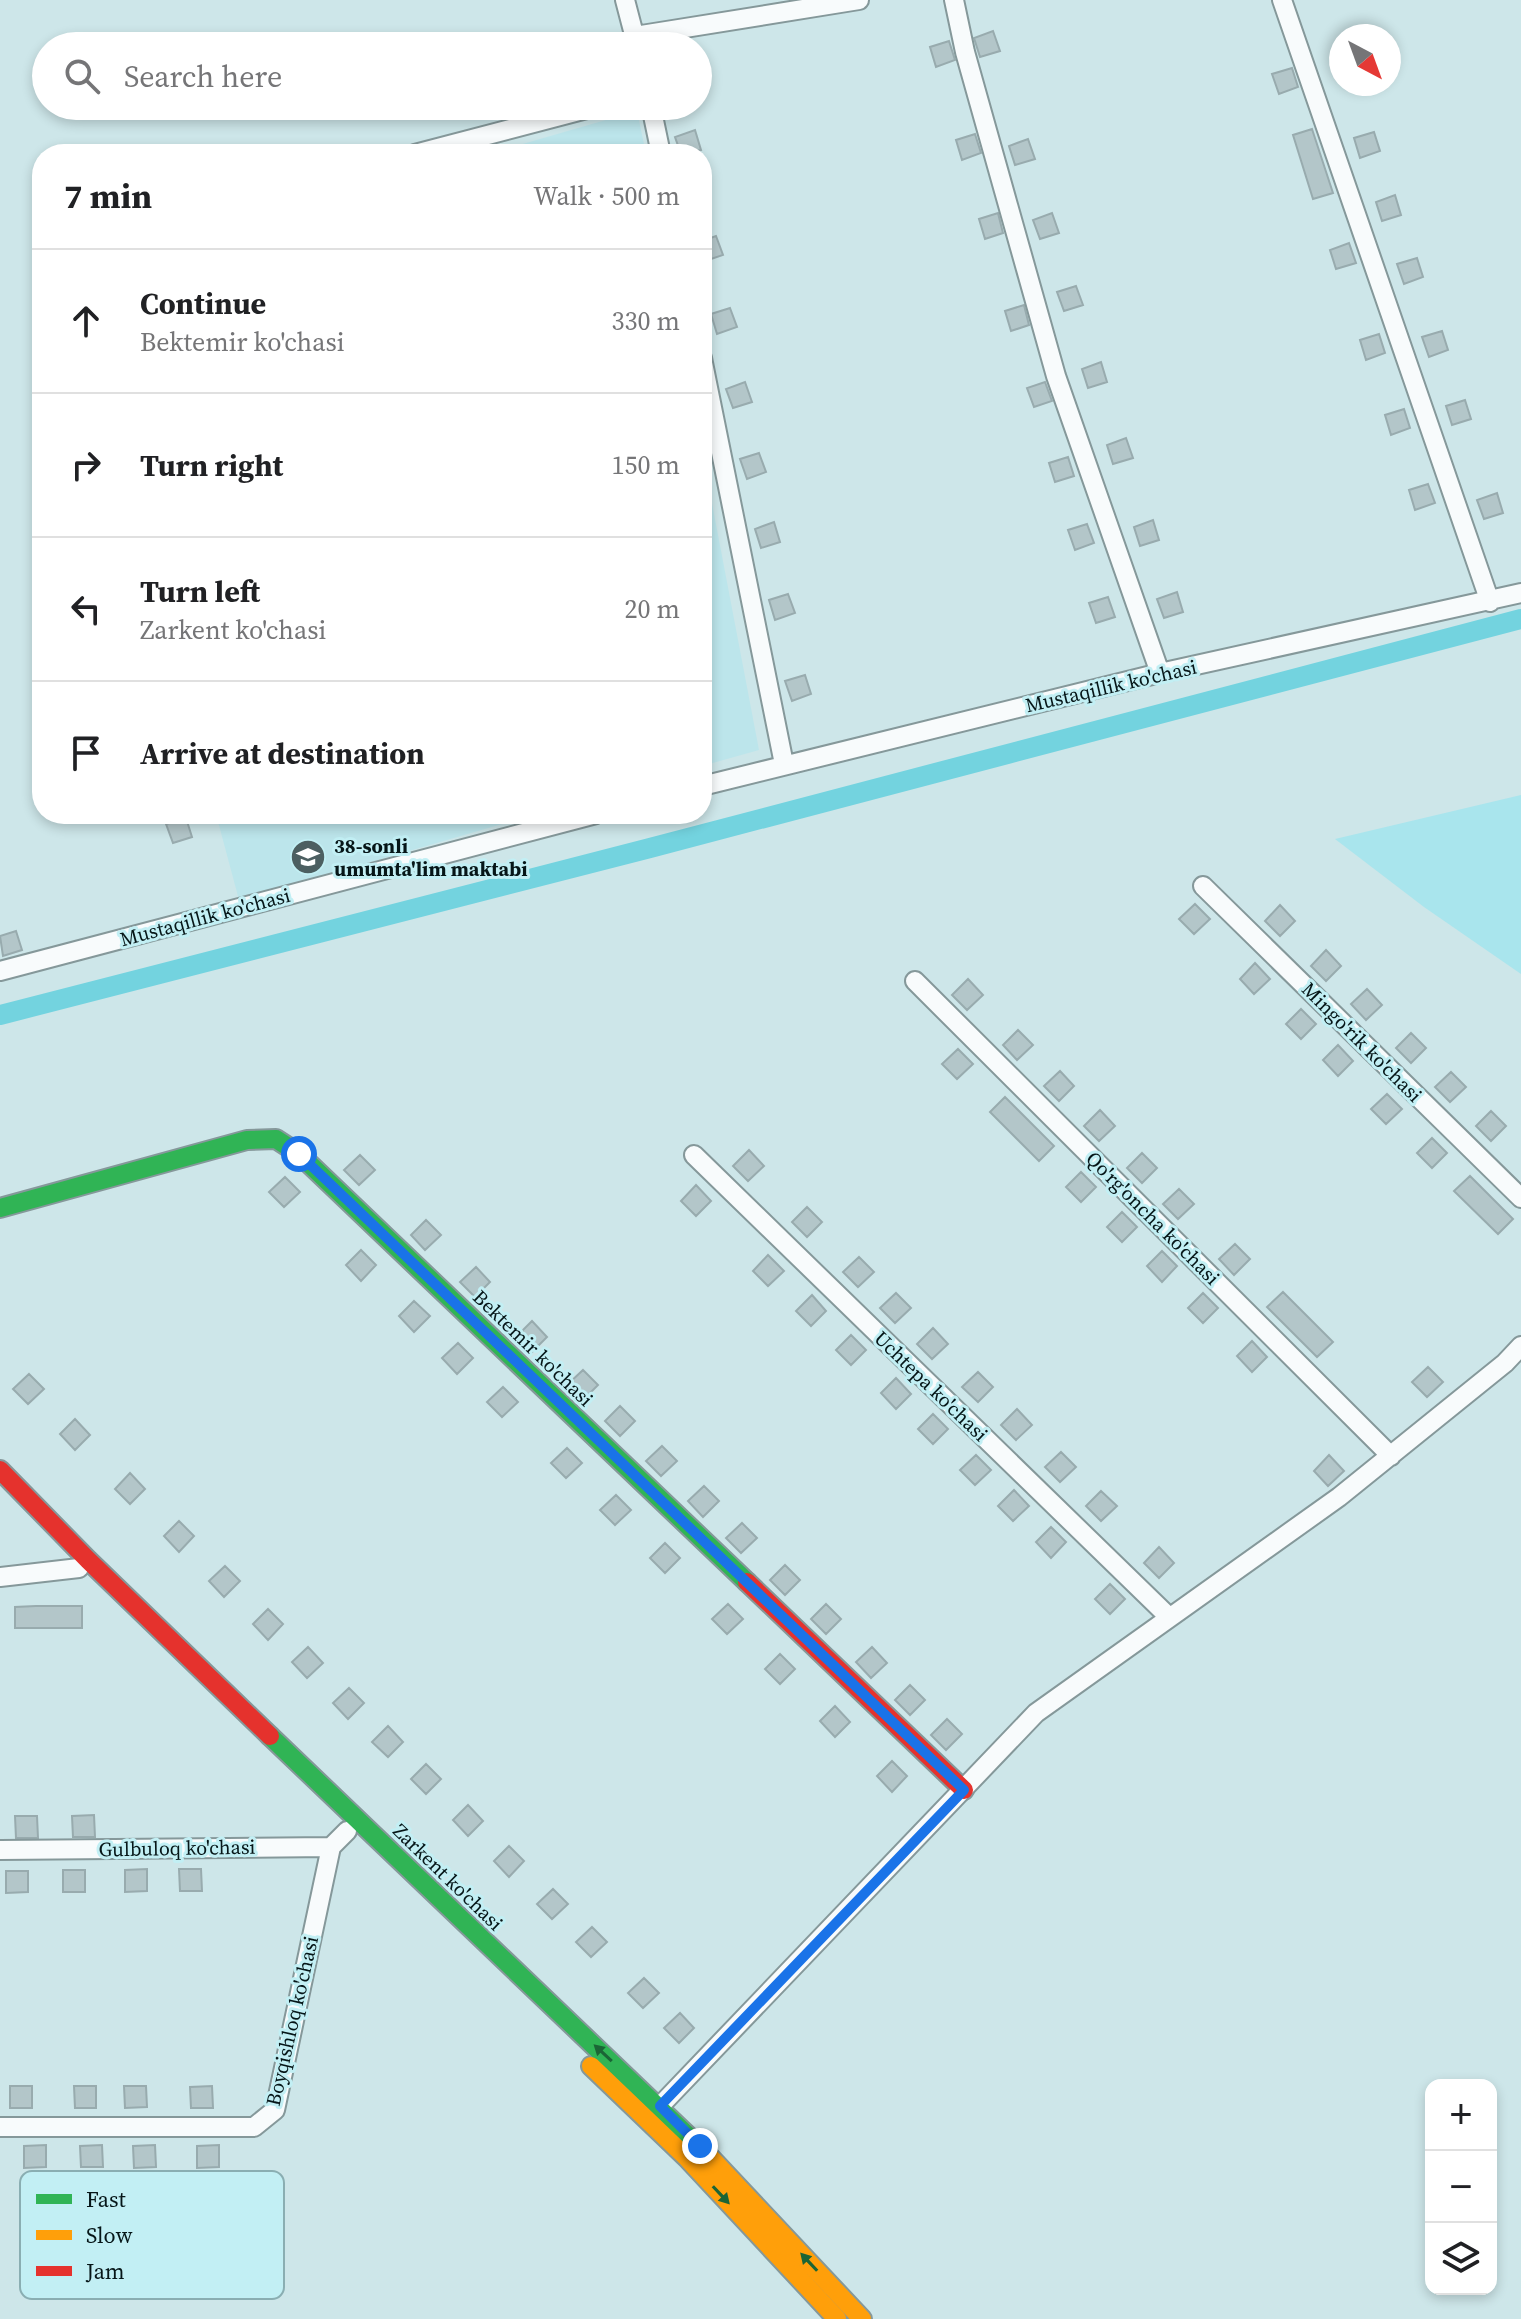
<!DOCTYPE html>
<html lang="en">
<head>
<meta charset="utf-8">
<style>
	body { margin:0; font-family:"Source Serif 4",serif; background:#f2f2f2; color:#202124 }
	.controls { position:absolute; right:24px; bottom:24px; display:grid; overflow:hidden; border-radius:16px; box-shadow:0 4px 12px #0003 }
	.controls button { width:72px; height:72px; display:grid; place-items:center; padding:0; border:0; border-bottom:2px solid #e0e0e0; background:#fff; color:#202124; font:40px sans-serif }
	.compass { position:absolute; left:1329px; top:24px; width:72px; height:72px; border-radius:50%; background:#fff; box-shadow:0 4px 12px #0003; rotate:139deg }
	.stop { position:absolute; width:24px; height:24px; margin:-18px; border:6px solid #1a73e8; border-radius:50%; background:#fff }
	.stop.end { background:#1a73e8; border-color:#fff; box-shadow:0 2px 8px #0008 }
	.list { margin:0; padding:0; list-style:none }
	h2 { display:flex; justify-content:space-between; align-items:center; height:104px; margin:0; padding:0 32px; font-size:34px }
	h2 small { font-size:26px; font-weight:400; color:#757577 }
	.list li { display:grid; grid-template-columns:52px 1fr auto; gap:24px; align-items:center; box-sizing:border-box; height:144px; padding:0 32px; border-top:2px solid #e0e0e0 }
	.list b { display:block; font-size:30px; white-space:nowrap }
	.list p { margin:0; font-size:26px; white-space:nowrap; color:#757577 }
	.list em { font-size:26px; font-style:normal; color:#757577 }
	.icon { flex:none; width:44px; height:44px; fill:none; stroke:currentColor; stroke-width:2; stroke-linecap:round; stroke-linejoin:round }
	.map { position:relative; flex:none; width:1521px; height:2319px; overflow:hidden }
	.search { position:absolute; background:#fff; box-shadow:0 4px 12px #0003; left:32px; top:32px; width:680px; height:88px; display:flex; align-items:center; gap:20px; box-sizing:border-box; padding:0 28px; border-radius:44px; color:#757577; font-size:30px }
	.panel { position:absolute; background:#fff; box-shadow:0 4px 12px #0003; left:32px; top:144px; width:680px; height:680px; border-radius:32px }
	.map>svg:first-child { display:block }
	.built { fill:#bce5eb }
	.green { fill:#a9e5ed }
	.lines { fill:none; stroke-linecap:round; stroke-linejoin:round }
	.canal { stroke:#73d3df; stroke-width:20 }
	.building { fill:#b3c6c9; stroke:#98abae; stroke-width:2 }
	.street-casing { stroke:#85989a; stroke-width:22 }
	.fast-casing { stroke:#85989a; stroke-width:22 }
	.slow-casing { stroke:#85989a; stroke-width:22 }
	.jam-casing { stroke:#85989a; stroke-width:22 }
	.street { stroke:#f8fbfc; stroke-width:18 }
	.fast { stroke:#30b455; stroke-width:18 }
	.slow { stroke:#ff9f0a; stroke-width:18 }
	.jam { stroke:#e5322d; stroke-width:18 }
	.oneway { fill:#1b6536 }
	.route { stroke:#1a73e8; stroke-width:10 }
	.labels { text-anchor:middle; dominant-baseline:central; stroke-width:6; stroke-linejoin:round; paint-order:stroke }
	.street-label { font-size:20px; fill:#061618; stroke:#c2eff4 }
	.poi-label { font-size:20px; font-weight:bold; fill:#061618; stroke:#c2eff4; text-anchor:start }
	.key { fill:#c2eff4; stroke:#8aaeb2; stroke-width:2 }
	.key-label { font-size:22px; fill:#061618 }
</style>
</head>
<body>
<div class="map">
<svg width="1521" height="2319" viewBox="0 0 1521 2319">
	<rect width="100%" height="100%" fill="#cde6e9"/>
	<path class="built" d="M 637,111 L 646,154 L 488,154 Z
		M 702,451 L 759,750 L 702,766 Z
		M 216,814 L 537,814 L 239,900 Z"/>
	<path class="green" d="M 1521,795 L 1521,974 L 1424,907 L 1335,839 Z"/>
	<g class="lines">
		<path class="canal" d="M 0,1015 L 650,848 L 1521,619"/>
	</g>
	<path class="building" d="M 993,31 L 1000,51 L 980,57 L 974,38 Z
		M 949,41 L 955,60 L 936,67 L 930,47 Z
		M 1292,68 L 1298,87 L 1279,94 L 1272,74 Z
		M 1312,129 L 1333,193 L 1313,199 L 1293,135 Z
		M 695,130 L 701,150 L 681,154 L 675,137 Z
		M 1374,132 L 1380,151 L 1360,158 L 1354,138 Z
		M 975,134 L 981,153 L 962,160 L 956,140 Z
		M 1028,139 L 1035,159 L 1015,165 L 1009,146 Z
		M 1395,195 L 1401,215 L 1382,221 L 1376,202 Z
		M 998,213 L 1003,233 L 985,239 L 979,219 Z
		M 1052,213 L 1059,233 L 1040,239 L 1033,220 Z
		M 716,236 L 723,255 L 702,262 L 702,241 Z
		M 1349,243 L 1356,263 L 1336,269 L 1330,250 Z
		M 1417,258 L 1423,277 L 1404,284 L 1397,264 Z
		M 1076,286 L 1083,305 L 1064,311 L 1057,292 Z
		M 1024,305 L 1029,325 L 1011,331 L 1005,311 Z
		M 730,308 L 737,327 L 717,334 L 711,314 Z
		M 1442,331 L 1448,350 L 1429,357 L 1422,337 Z
		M 1379,334 L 1385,353 L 1366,360 L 1360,340 Z
		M 1101,362 L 1107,382 L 1088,388 L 1082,369 Z
		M 745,382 L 752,402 L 733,408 L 726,389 Z
		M 1045,382 L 1052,401 L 1034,407 L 1027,388 Z
		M 1465,400 L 1471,419 L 1452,425 L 1446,406 Z
		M 1404,409 L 1410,428 L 1391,435 L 1385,415 Z
		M 1126,438 L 1133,458 L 1113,464 L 1107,445 Z
		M 759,453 L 766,472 L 747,479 L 740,459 Z
		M 1068,457 L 1074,476 L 1055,482 L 1049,463 Z
		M 1428,484 L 1435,503 L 1415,510 L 1409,490 Z
		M 1497,493 L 1503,513 L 1484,519 L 1477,500 Z
		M 1153,520 L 1159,540 L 1140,546 L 1134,527 Z
		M 774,522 L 780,542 L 761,548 L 755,529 Z
		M 1087,524 L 1094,543 L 1075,550 L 1068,530 Z
		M 1177,592 L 1183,612 L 1164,618 L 1157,599 Z
		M 788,594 L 795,613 L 775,620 L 769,600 Z
		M 1108,597 L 1115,617 L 1096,623 L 1089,603 Z
		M 805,675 L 811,694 L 792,701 L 785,681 Z
		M 186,818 L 192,837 L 173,843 L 166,824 Z
		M 1195,904 L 1210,919 L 1194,934 L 1179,919 Z
		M 1280,905 L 1295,921 L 1280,936 L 1265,921 Z
		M 16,931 L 22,950 L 3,956 L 0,936 Z
		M 1326,950 L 1341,966 L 1326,981 L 1311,966 Z
		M 1255,963 L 1270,979 L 1254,994 L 1240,979 Z
		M 968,979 L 983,995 L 967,1010 L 952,995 Z
		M 1367,989 L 1382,1005 L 1366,1020 L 1351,1004 Z
		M 1301,1009 L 1316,1024 L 1301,1039 L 1286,1024 Z
		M 1018,1030 L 1033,1045 L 1017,1060 L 1003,1045 Z
		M 1411,1033 L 1426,1048 L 1411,1063 L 1396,1048 Z
		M 1338,1045 L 1353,1061 L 1338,1076 L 1323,1060 Z
		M 958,1049 L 973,1064 L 957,1079 L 942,1064 Z
		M 1060,1071 L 1074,1086 L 1059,1101 L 1044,1086 Z
		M 1451,1072 L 1466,1087 L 1450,1102 L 1435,1087 Z
		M 1387,1094 L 1402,1109 L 1386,1124 L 1371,1109 Z
		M 1005,1097 L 1054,1146 L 1039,1161 L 990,1112 Z
		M 1100,1110 L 1115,1126 L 1099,1141 L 1084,1126 Z
		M 1491,1111 L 1506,1126 L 1491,1141 L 1476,1126 Z
		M 1432,1138 L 1447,1153 L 1432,1168 L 1417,1153 Z
		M 749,1150 L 764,1166 L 748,1181 L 733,1166 Z
		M 1142,1153 L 1157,1168 L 1142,1183 L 1127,1168 Z
		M 360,1155 L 375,1170 L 359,1185 L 344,1170 Z
		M 1081,1172 L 1096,1187 L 1081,1202 L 1066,1187 Z
		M 1470,1176 L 1513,1219 L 1498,1234 L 1454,1191 Z
		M 285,1177 L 300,1192 L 284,1207 L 269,1192 Z
		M 696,1185 L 711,1201 L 696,1216 L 681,1201 Z
		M 1179,1189 L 1194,1204 L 1178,1219 L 1163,1204 Z
		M 807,1207 L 822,1222 L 807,1237 L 792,1222 Z
		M 1122,1212 L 1137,1227 L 1122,1242 L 1107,1227 Z
		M 426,1220 L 441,1235 L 425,1250 L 411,1235 Z
		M 1235,1244 L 1250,1259 L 1234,1275 L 1219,1259 Z
		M 361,1250 L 376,1265 L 361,1281 L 346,1265 Z
		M 1162,1251 L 1177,1266 L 1162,1282 L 1147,1266 Z
		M 768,1255 L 784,1271 L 768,1286 L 753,1271 Z
		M 859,1257 L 874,1272 L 858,1287 L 843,1272 Z
		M 476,1267 L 490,1282 L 475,1297 L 460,1282 Z
		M 1283,1292 L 1333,1342 L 1317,1357 L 1267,1307 Z
		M 896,1293 L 911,1308 L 895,1323 L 880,1308 Z
		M 1203,1293 L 1218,1308 L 1203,1323 L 1188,1308 Z
		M 812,1295 L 826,1311 L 811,1326 L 796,1311 Z
		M 414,1301 L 430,1316 L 414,1332 L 399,1316 Z
		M 532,1321 L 547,1337 L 532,1352 L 517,1336 Z
		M 933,1328 L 948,1344 L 932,1359 L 917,1344 Z
		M 851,1335 L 866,1350 L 851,1365 L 836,1350 Z
		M 1252,1341 L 1267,1357 L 1252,1372 L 1237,1356 Z
		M 458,1343 L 473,1358 L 457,1374 L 442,1358 Z
		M 1428,1367 L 1443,1382 L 1427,1397 L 1412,1382 Z
		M 583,1370 L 598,1385 L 582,1401 L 567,1385 Z
		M 978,1372 L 993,1387 L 978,1402 L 962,1387 Z
		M 29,1374 L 44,1389 L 28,1404 L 13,1389 Z
		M 896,1378 L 911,1394 L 896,1409 L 881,1393 Z
		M 503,1387 L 518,1402 L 502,1417 L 487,1402 Z
		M 620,1406 L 635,1421 L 620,1436 L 605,1421 Z
		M 1017,1409 L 1032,1425 L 1016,1440 L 1001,1425 Z
		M 933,1414 L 948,1429 L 933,1444 L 918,1429 Z
		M 75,1419 L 90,1435 L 75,1450 L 60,1434 Z
		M 662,1446 L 677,1461 L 661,1476 L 646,1461 Z
		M 567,1448 L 582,1463 L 566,1478 L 551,1463 Z
		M 1061,1452 L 1076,1467 L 1060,1482 L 1045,1467 Z
		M 976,1455 L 991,1470 L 975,1485 L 960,1470 Z
		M 1329,1455 L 1344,1471 L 1328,1486 L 1314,1471 Z
		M 130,1473 L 145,1489 L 130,1504 L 115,1489 Z
		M 704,1486 L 719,1501 L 703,1517 L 688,1501 Z
		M 1014,1490 L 1029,1506 L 1013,1521 L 998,1506 Z
		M 1101,1491 L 1117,1506 L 1101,1521 L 1086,1506 Z
		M 616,1495 L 631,1510 L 615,1525 L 600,1510 Z
		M 179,1521 L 194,1536 L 179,1552 L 164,1536 Z
		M 742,1523 L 757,1538 L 741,1553 L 726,1538 Z
		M 1051,1527 L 1066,1542 L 1051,1558 L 1036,1542 Z
		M 665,1543 L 680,1558 L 665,1573 L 650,1558 Z
		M 1159,1547 L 1174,1563 L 1159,1578 L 1144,1563 Z
		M 785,1565 L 800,1580 L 785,1595 L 770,1580 Z
		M 225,1566 L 240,1581 L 224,1597 L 209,1581 Z
		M 1110,1584 L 1125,1599 L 1110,1614 L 1095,1599 Z
		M 728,1604 L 743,1619 L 727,1634 L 712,1619 Z
		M 826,1604 L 841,1619 L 826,1634 L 811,1619 Z
		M 36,1606 L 82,1606 L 82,1628 L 15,1628 L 15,1607 Z
		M 268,1609 L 283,1624 L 268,1640 L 253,1624 Z
		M 308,1647 L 323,1663 L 307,1678 L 292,1662 Z
		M 872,1647 L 887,1663 L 871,1678 L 856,1662 Z
		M 780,1654 L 795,1669 L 780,1684 L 765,1669 Z
		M 910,1685 L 925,1700 L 910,1715 L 895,1700 Z
		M 349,1688 L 364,1703 L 348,1719 L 333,1703 Z
		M 835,1706 L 850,1722 L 835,1737 L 820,1721 Z
		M 947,1719 L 962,1734 L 946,1750 L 931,1735 Z
		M 388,1726 L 403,1742 L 388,1757 L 372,1742 Z
		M 892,1761 L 907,1776 L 892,1792 L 877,1776 Z
		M 426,1764 L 441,1779 L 426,1794 L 411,1779 Z
		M 468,1805 L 483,1821 L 468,1836 L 453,1820 Z
		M 94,1815 L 95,1837 L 73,1837 L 72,1816 Z
		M 15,1816 L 37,1816 L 38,1838 L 16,1838 Z
		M 509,1846 L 524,1861 L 509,1877 L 494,1861 Z
		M 147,1869 L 147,1891 L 125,1892 L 125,1870 Z
		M 179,1869 L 201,1869 L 202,1891 L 180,1891 Z
		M 63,1870 L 85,1870 L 85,1892 L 63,1892 Z
		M 6,1871 L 28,1871 L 28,1892 L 6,1893 Z
		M 553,1889 L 568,1904 L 552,1919 L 537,1904 Z
		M 592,1927 L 607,1942 L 591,1957 L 576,1942 Z
		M 644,1978 L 659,1993 L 643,2008 L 628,1993 Z
		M 680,2013 L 694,2028 L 679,2043 L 664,2028 Z
		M 10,2086 L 32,2086 L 32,2108 L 10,2108 Z
		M 74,2086 L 96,2086 L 96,2108 L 75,2108 Z
		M 124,2086 L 146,2086 L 147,2107 L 125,2108 Z
		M 212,2086 L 213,2108 L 191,2108 L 190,2087 Z
		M 46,2145 L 46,2167 L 24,2168 L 24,2146 Z
		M 102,2145 L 103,2167 L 81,2167 L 80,2146 Z
		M 155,2145 L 156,2167 L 134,2168 L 133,2146 Z
		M 219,2145 L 219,2167 L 197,2168 L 197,2146 Z"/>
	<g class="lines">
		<g class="street-casing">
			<path id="street" d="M 625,0 L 637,46
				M 954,0 L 965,52 L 1056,376 L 1160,673
				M 1282,0 L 1490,602
				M 635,36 L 859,0
				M 651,106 L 661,154
				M 415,154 L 598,106
				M 702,358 L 784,764
				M 702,786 L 1160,673 L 1521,593
				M 1203,886 L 1521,1198
				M 0,971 L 596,814
				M 915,981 L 1391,1456
				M 694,1155 L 1169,1617
				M 0,1577 L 79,1568
				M 0,1850 L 331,1847 L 347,1831
				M 660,2106 L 1036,1713 L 1339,1497 L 1505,1363 L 1521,1346
				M 0,2127 L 254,2127 L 275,2110 L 331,1847"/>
		</g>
		<g class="fast-casing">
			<path id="fast" d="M 0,1208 L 247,1140 L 276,1139 L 299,1154 L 747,1582
				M 270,1736 L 709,2156"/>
		</g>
		<g class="slow-casing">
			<path id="slow" d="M 591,2066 L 687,2158 L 837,2319
				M 709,2156 L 862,2319"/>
		</g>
		<g class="jam-casing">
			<path id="jam" d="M 0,1470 L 88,1560 L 270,1736
				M 747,1582 L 964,1790"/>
		</g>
		<use href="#street" class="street"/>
		<use href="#fast" class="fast"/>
		<use href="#slow" class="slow"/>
		<use href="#jam" class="jam"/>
	</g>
	<defs><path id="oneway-solid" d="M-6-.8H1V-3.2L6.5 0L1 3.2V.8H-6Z" transform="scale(2)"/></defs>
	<g class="oneway">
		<use href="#oneway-solid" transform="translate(603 2053) rotate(-137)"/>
		<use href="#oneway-solid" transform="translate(721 2195) rotate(47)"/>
		<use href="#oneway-solid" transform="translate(809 2262) rotate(-133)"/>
	</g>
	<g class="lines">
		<path class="route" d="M 299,1154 L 964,1790 L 660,2106 L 700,2146"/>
	</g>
	<defs>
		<g id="school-disc" transform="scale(1.8)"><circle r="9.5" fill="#4c5f61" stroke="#c2eff4"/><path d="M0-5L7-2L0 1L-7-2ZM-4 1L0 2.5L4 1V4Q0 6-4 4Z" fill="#fff"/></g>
	</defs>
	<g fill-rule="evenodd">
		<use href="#school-disc" x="308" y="857"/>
	</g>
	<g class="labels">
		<g class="street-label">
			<text transform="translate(1111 686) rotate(-13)">Mustaqillik ko'chasi</text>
			<text transform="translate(205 917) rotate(-15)">Mustaqillik ko'chasi</text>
			<text transform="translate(1362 1042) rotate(45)">Mingo'rik ko'chasi</text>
			<text transform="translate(1153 1218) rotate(45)">Qo'rg'oncha ko'chasi</text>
			<text transform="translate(533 1348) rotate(44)">Bektemir ko'chasi</text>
			<text transform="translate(931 1386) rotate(44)">Uchtepa ko'chasi</text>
			<text transform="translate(177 1848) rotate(-1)">Gulbuloq ko'chasi</text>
			<text transform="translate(448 1877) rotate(44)">Zarkent ko'chasi</text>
			<text transform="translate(292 2021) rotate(-77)">Boyqishloq ko'chasi</text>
		</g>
		<g class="poi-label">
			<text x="334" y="846">38-sonli<tspan x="334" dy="23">umumta'lim maktabi</tspan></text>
		</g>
	</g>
	<rect x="20" y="2171" width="264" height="128" rx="12" class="key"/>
	<rect x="36" y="2194" width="36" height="10" fill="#30b455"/>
	<rect x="36" y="2230" width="36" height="10" fill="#ff9f0a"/>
	<rect x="36" y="2266" width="36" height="10" fill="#e5322d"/>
	<g class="key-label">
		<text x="86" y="2207">Fast</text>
		<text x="86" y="2243">Slow</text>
		<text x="86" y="2279">Jam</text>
	</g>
</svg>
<div class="controls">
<button>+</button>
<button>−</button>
<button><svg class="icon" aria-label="layers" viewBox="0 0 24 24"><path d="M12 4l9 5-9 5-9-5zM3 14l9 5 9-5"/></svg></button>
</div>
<svg class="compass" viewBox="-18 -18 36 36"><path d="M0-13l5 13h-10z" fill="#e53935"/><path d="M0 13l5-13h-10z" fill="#757577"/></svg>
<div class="stop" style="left:299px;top:1154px"></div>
<div class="stop end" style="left:700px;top:2146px"></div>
<div class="search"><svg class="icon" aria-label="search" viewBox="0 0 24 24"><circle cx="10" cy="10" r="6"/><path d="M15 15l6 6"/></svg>Search here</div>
<section class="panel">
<h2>7 min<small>Walk · 500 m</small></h2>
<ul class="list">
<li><svg class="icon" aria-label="ahead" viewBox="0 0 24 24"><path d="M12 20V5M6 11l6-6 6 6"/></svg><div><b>Continue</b><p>Bektemir ko'chasi</p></div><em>330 m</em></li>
<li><svg class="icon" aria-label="right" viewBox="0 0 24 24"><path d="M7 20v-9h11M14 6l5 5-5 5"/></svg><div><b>Turn right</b></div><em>150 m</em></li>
<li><svg class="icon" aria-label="left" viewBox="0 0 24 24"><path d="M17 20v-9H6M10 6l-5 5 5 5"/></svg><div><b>Turn left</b><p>Zarkent ko'chasi</p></div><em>20 m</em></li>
<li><svg class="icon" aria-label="arrive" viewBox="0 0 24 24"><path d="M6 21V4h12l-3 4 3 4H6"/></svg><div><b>Arrive at destination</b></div></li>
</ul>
</section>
</div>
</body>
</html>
